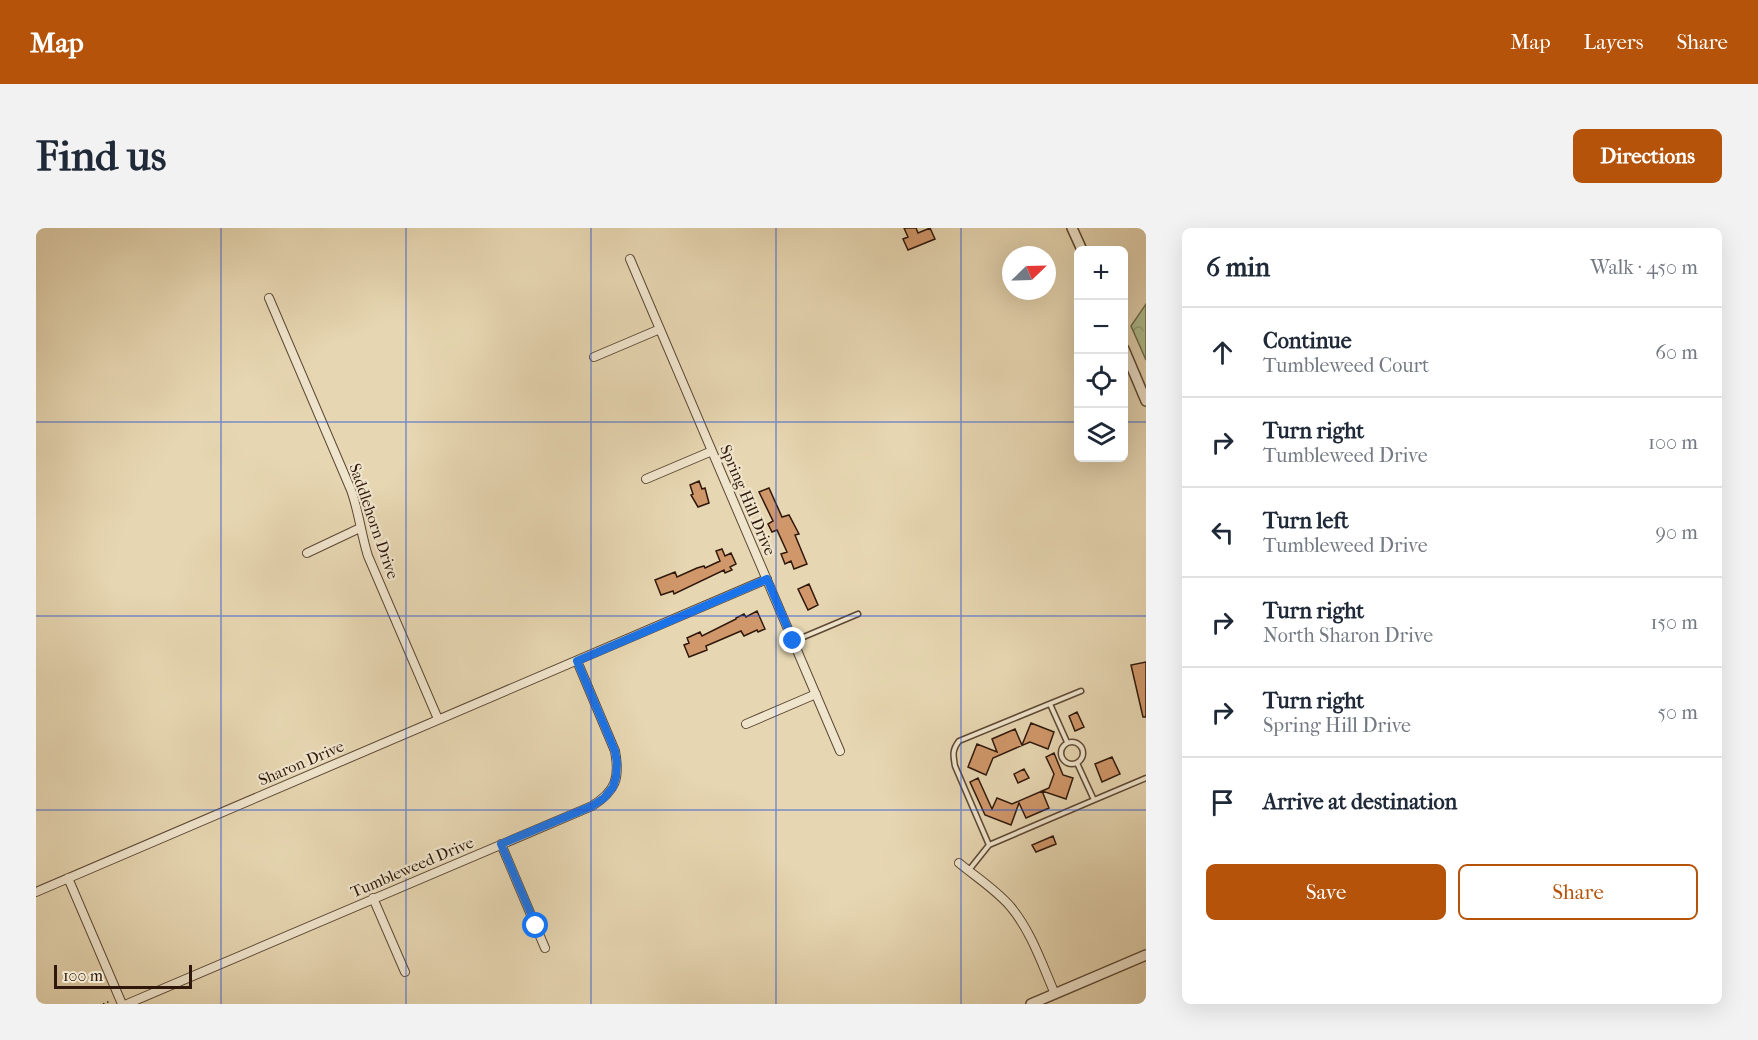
<!DOCTYPE html>
<html lang="en">
<head>
<meta charset="utf-8">
<style>
	body { margin:0; font-family:"IM FELL French Canon",serif; background:#f2f2f3; color:#1f2937 }
	.controls { position:absolute; right:18px; top:18px; display:grid; overflow:hidden; border-radius:9px; box-shadow:0 6px 24px #0002 }
	.controls button { width:54px; height:54px; display:grid; place-items:center; padding:0; border:0; border-bottom:2px solid #e0e1e3; background:#fff; color:#1f2937; font:30px sans-serif }
	.compass { position:absolute; left:966px; top:18px; width:54px; height:54px; border-radius:50%; background:#fff; box-shadow:0 6px 24px #0002; rotate:67deg }
	.scale { position:absolute; left:18px; bottom:15px; width:138px; box-sizing:border-box; padding-left:6px; border:3px solid #2f180b; border-top:0; font-size:16px; line-height:21px; white-space:nowrap; color:#2f180b; -webkit-text-stroke:4px #efe4cc; paint-order:stroke }
	.stop { position:absolute; width:18px; height:18px; margin:-14px; border:4px solid #1a73e8; border-radius:50%; background:#fff }
	.stop.end { background:#1a73e8; border-color:#fff; box-shadow:0 2px 6px #0008 }
	.list { margin:0; padding:0; list-style:none }
	h2 { display:flex; justify-content:space-between; align-items:center; height:78px; margin:0; padding:0 24px; font-size:26px }
	h2 small { font-size:20px; font-weight:400; color:#747a83 }
	.list li { display:grid; grid-template-columns:39px 1fr auto; gap:18px; align-items:center; box-sizing:border-box; height:90px; padding:0 24px; border-top:2px solid #e0e1e3 }
	.list b { display:block; font-size:22px; white-space:nowrap }
	.list p { margin:0; font-size:20px; white-space:nowrap; color:#747a83 }
	.list em { font-size:20px; font-style:normal; color:#747a83 }
	.actions { display:flex; gap:12px; padding:18px 24px }
	.actions a { flex:1; padding:14px 0; border:2px solid #b45309; border-radius:9px; text-align:center; font-size:21px; color:#b45309 }
	.actions .main { background:#b45309; color:#fff }
	.icon { flex:none; width:33px; height:33px; fill:none; stroke:currentColor; stroke-width:2; stroke-linecap:round; stroke-linejoin:round }
	.map { position:relative; flex:none; width:1110px; height:776px; overflow:hidden; border-radius:9px }
	header { display:flex; align-items:center; gap:36px; box-sizing:border-box; height:84px; padding:0 30px; background:#b45309; color:#fff }
	header strong { font-size:28px }
	nav { display:flex; gap:33px; margin-inline-start:auto; font-size:21px }
	.intro { display:flex; align-items:center; justify-content:space-between; box-sizing:border-box; height:144px; padding:0 36px }
	h1 { margin:0; font-size:42px }
	.button { padding:15px 27px; border-radius:9px; background:#b45309; color:#fff; font-size:21px; font-weight:700 }
	main { display:flex; gap:36px; padding:0 36px }
	aside { flex:1; background:#fff; border-radius:9px; box-shadow:0 6px 24px #0002 }
	.map>svg:first-child { display:block }
	.forest { fill:url(#forest-crowns); stroke:#706c4d; stroke-width:1.5 }
	.building { fill:#d0976a; stroke:#2f180b; stroke-width:1.5 }
	.lines { fill:none; stroke-linecap:round; stroke-linejoin:round }
	.service-casing { stroke:#5d4834; stroke-width:7 }
	.minor-casing { stroke:#5d4834; stroke-width:10 }
	.tertiary-casing { stroke:#5d4834; stroke-width:12 }
	.path { stroke:#2f180b; stroke-width:1.5; stroke-dasharray:1.5 3; stroke-linecap:butt }
	.service { stroke:#efe4cc; stroke-width:4 }
	.minor { stroke:#efe4cc; stroke-width:8 }
	.tertiary { stroke:#efe4cc; stroke-width:9 }
	.route { stroke:#1a73e8; stroke-width:8 }
	.grid { fill:none; stroke:#1d4ed8; stroke-width:1.5; stroke-opacity:0.55 }
	.labels { text-anchor:middle; dominant-baseline:central; stroke-width:4.5; stroke-linejoin:round; paint-order:stroke }
	.street-label { font-size:16px; fill:#2f180b; stroke:#efe4cc }
</style>
</head>
<body>
<header>
<strong>Map</strong>
<nav><a>Map</a><a>Layers</a><a>Share</a></nav>
</header>
<div class="intro"><h1>Find us</h1><a class="button">Directions</a></div>
<main>
<div class="map">
<svg width="1110" height="776" viewBox="0 0 1110 776">
	<defs>
		<pattern id="forest-crowns" width="20" height="18" patternUnits="userSpaceOnUse" patternTransform="scale(1.5)"><rect width="20" height="18" fill="#b1bf8f"/><path d="M2 6a3 3 0 1 1 6 0M12 15a3 3 0 1 1 6 0" fill="none" stroke="#99a37a"/></pattern>
	</defs>
	<rect width="100%" height="100%" fill="#e6d6b1"/>
	<filter id="stains"><feTurbulence type="fractalNoise" baseFrequency=".00333" numOctaves="4"/><feColorMatrix values="0 0 0 0 .2 0 0 0 0 .09 0 0 0 0 .02 0 0 0 .5 -.17"/></filter>
	<radialGradient id="worn" r=".72"><stop offset=".6" stop-color="#630" stop-opacity="0"/><stop offset="1" stop-color="#630" stop-opacity=".3"/></radialGradient>
	<path class="forest" d="M 1110,76 L 1110,132 L 1095,98 Z"/>
	<path class="building" d="M 868,0 L 880,0 L 882,5 L 894,0 L 899,11 L 872,22 L 867,11 L 872,9 Z
		M 663,253 L 666,261 L 669,260 L 673,275 L 662,279 L 655,267 L 657,266 L 654,257 Z
		M 733,260 L 746,289 L 753,287 L 763,306 L 759,307 L 771,336 L 758,341 L 755,333 L 749,336 L 745,326 L 751,324 L 741,302 L 736,304 L 732,296 L 737,293 L 723,264 Z
		M 686,321 L 689,328 L 695,325 L 700,336 L 694,339 L 696,342 L 689,345 L 688,342 L 638,366 L 637,363 L 625,367 L 619,352 L 639,344 L 641,349 L 661,340 L 668,338 L 669,340 L 684,333 L 680,323 Z
		M 773,356 L 782,377 L 772,382 L 762,361 Z
		M 721,383 L 729,401 L 722,404 L 721,402 L 708,408 L 705,403 L 670,418 L 671,422 L 653,429 L 648,417 L 653,415 L 651,410 L 664,404 L 666,408 L 700,391 L 700,390 L 708,386 L 710,389 Z
		M 1110,434 L 1110,489 L 1107,489 L 1095,437 Z
		M 1041,484 L 1048,499 L 1039,503 L 1033,488 Z
		M 995,495 L 1018,504 L 1012,521 L 994,514 L 957,530 L 950,547 L 932,539 L 941,516 L 961,524 L 956,511 L 979,501 L 986,517 Z
		M 1018,525 L 1027,547 L 1037,550 L 1030,571 L 1006,563 L 1013,560 L 1018,546 L 1010,529 Z
		M 1076,529 L 1084,546 L 1066,554 L 1059,536 Z
		M 988,541 L 993,550 L 982,555 L 978,546 Z
		M 942,550 L 956,581 L 961,570 L 976,576 L 1006,563 L 1013,580 L 990,590 L 983,575 L 975,597 L 949,587 L 934,554 Z
		M 1017,608 L 1020,616 L 1000,624 L 996,617 Z"/>
	<g class="lines">
		<g class="service-casing">
			<path id="service" d="M 758,413 L 822,386
				M 1014,476 L 1031,514
				M1025 525a11 11 0 1 1 22 0a11 11 0 1 1-22 0Z
				M 1041,535 L 1058,572 L 1110,550
				M 953,617 L 1058,572
				M 933,642 L 953,617 L 919,538 C 917,527 916,522 923,513 L 1045,463"/>
		</g>
		<g class="minor-casing">
			<path id="minor" d="M 594,31 L 804,523
				M 233,70 L 315,262 C 323,284 325,306 332,328 L 402,491
				M 558,129 L 624,101
				M 610,251 L 676,223
				M 271,325 L 324,300
				M 710,496 L 780,466
				M 465,616 L 509,720
				M 923,635 C 940,649 959,661 974,678 C 995,703 1006,736 1019,766
				M 32,650 L 86,776
				M 0,664 L 731,351
				M 337,670 L 369,744
				M 91,776 L 556,578 C 580,563 584,550 579,523 L 541,433"/>
		</g>
		<g class="tertiary-casing">
			<path id="tertiary" d="M 1036,0 L 1046,22
				M 1088,121 L 1110,173
				M 995,776 L 1110,727"/>
		</g>
		<path class="path" d="M 67,776 L 74,773"/>
		<use href="#service" class="service"/>
		<use href="#minor" class="minor"/>
		<use href="#tertiary" class="tertiary"/>
	</g>
	<g class="lines">
		<path class="route" d="M 500,698 L 465,616 L 556,578 L 568,570 L 577,559 L 580,549 L 581,535 L 579,523 L 541,433 L 731,351 L 757,413"/>
	</g>
	<path class="grid" d="M 185,0 L 185,776M 370,0 L 370,776M 555,0 L 555,776M 740,0 L 740,776M 925,0 L 925,776M 0,194 L 1042,194M 1088,194 L 1110,194M 0,388 L 1110,388M 0,582 L 1110,582"/>
	<g class="labels">
		<g class="street-label">
			<text transform="translate(712 272) rotate(67)">Spring Hill Drive</text>
			<text transform="translate(338 293) rotate(71)">Saddlehorn Drive</text>
			<text transform="translate(265 535) rotate(-23)">Sharon Drive</text>
			<text transform="translate(376 639) rotate(-23)">Tumbleweed Drive</text>
		</g>
	</g>
	<rect width="100%" height="100%" filter="url(#stains)"/>
	<rect width="100%" height="100%" fill="url(#worn)"/>
</svg>
<div class="controls">
<button>+</button>
<button>−</button>
<button><svg class="icon" aria-label="locate" viewBox="0 0 24 24"><circle cx="12" cy="12" r="6"/><path d="M12 2v4M12 18v4M2 12h4M18 12h4"/></svg></button>
<button><svg class="icon" aria-label="layers" viewBox="0 0 24 24"><path d="M12 4l9 5-9 5-9-5zM3 14l9 5 9-5"/></svg></button>
</div>
<svg class="compass" viewBox="-18 -18 36 36"><path d="M0-13l5 13h-10z" fill="#e53935"/><path d="M0 13l5-13h-10z" fill="#747a83"/></svg>
<div class="scale">100 m</div>
<div class="stop" style="left:500px;top:698px"></div>
<div class="stop end" style="left:757px;top:413px"></div>
</div>
<aside>
<h2>6 min<small>Walk · 450 m</small></h2>
<ul class="list">
<li><svg class="icon" aria-label="ahead" viewBox="0 0 24 24"><path d="M12 20V5M6 11l6-6 6 6"/></svg><div><b>Continue</b><p>Tumbleweed Court</p></div><em>60 m</em></li>
<li><svg class="icon" aria-label="right" viewBox="0 0 24 24"><path d="M7 20v-9h11M14 6l5 5-5 5"/></svg><div><b>Turn right</b><p>Tumbleweed Drive</p></div><em>100 m</em></li>
<li><svg class="icon" aria-label="left" viewBox="0 0 24 24"><path d="M17 20v-9H6M10 6l-5 5 5 5"/></svg><div><b>Turn left</b><p>Tumbleweed Drive</p></div><em>90 m</em></li>
<li><svg class="icon" aria-label="right" viewBox="0 0 24 24"><path d="M7 20v-9h11M14 6l5 5-5 5"/></svg><div><b>Turn right</b><p>North Sharon Drive</p></div><em>150 m</em></li>
<li><svg class="icon" aria-label="right" viewBox="0 0 24 24"><path d="M7 20v-9h11M14 6l5 5-5 5"/></svg><div><b>Turn right</b><p>Spring Hill Drive</p></div><em>50 m</em></li>
<li><svg class="icon" aria-label="arrive" viewBox="0 0 24 24"><path d="M6 21V4h12l-3 4 3 4H6"/></svg><div><b>Arrive at destination</b></div></li>
</ul>
<div class="actions"><a class="main">Save</a><a>Share</a></div>
</aside>
</main>
</body>
</html>
